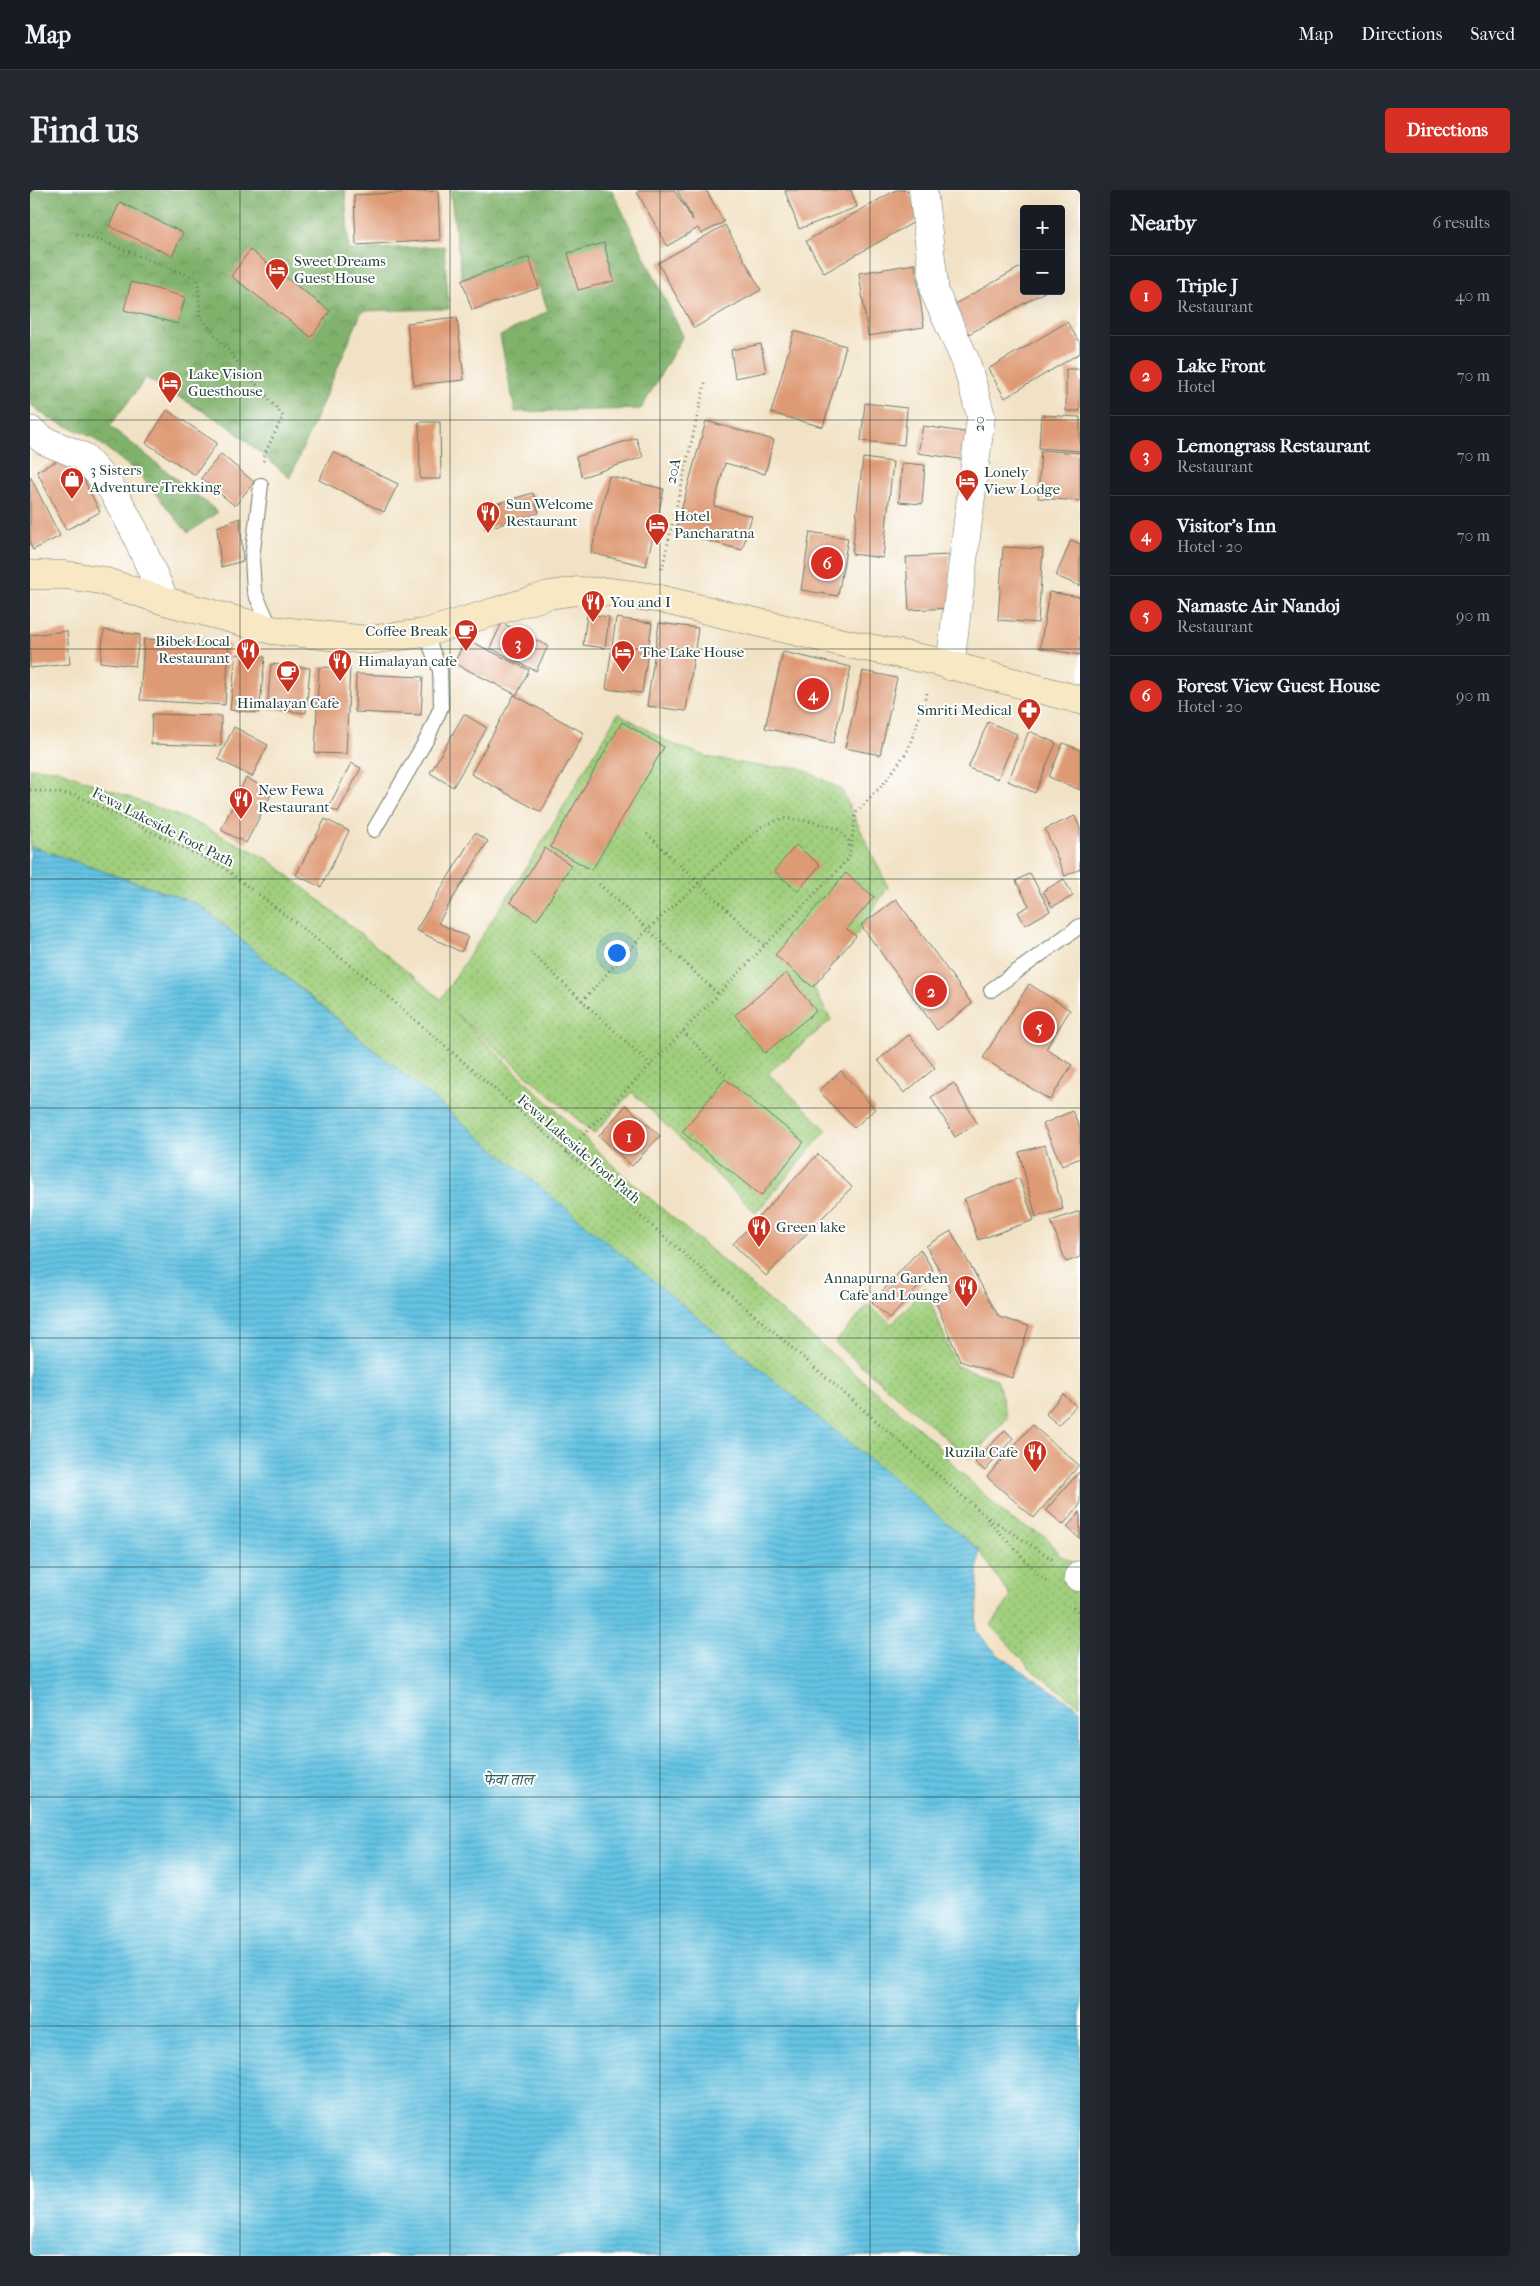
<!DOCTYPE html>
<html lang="en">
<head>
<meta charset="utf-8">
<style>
	body { margin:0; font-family:"IM FELL French Canon","Noto Serif Devanagari",serif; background:#242831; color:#f1f3f6 }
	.controls { position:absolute; right:15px; top:15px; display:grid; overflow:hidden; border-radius:5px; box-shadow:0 5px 20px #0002 }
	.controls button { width:45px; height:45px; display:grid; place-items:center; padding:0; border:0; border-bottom:1px solid #363941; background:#171b24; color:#f1f3f6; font:25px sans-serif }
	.you { position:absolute; left:586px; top:762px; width:18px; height:18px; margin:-12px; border:4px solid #fff; border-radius:50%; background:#1a73e8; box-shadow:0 0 0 8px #1a73e833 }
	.badge { display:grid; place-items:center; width:32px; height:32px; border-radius:50%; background:#d93025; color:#fff; font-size:16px; font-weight:700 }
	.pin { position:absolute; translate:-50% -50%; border:2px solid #fff; box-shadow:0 1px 5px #0006 }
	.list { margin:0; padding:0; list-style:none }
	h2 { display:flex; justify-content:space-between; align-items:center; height:65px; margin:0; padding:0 20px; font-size:21px }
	h2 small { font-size:16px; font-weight:400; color:#9ea1a6 }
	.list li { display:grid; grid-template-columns:32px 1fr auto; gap:15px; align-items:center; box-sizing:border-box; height:80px; padding:0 20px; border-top:1px solid #363941 }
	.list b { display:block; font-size:19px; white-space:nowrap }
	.list p { margin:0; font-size:16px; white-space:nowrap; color:#9ea1a6 }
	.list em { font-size:16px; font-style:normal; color:#9ea1a6 }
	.map { position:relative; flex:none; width:1050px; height:2066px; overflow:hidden; border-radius:5px }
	header { display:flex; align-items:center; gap:30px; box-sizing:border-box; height:70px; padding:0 25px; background:#171b24; border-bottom:1px solid #363941 }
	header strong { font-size:24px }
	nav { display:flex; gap:28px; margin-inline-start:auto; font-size:18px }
	.intro { display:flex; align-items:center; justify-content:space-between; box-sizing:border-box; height:120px; padding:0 30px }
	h1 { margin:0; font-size:35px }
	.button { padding:12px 22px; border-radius:5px; background:#d93025; color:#fff; font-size:18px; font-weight:700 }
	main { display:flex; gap:30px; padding:0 30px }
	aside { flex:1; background:#171b24; border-radius:5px; box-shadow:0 5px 20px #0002 }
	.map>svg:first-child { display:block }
	.forest { fill:url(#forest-crowns); stroke:#507850 }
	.park { fill:url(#park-dots); stroke:#608658 }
	.water { fill:url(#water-rules); stroke:#42808c }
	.building { fill:#de9a74 }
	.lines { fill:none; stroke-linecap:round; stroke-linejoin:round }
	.service-casing { stroke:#697767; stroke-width:16 }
	.minor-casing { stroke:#697767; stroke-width:29 }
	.secondary-casing { stroke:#697767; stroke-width:29 }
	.path { stroke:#697767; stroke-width:3; stroke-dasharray:1 4; stroke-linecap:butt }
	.service { stroke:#fff; stroke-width:14 }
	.minor { stroke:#fff; stroke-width:28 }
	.secondary { stroke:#f8e8c3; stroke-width:28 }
	.grid { fill:none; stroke:#1f3d34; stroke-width:1; stroke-opacity:0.55 }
	.labels { text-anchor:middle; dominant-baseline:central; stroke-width:4; stroke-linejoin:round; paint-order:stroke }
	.poi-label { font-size:15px; fill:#1f3d34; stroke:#fff; text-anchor:start }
	.street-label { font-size:15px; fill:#1f3d34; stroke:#fff }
	.water-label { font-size:16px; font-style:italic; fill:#305f60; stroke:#fff }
</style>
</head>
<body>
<header>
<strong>Map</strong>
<nav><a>Map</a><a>Directions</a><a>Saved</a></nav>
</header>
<div class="intro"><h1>Find us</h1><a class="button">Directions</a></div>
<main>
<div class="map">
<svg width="1050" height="2066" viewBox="0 0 1050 2066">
	<defs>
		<pattern id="forest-crowns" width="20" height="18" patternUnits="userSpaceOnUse" patternTransform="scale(1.25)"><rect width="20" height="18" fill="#80b26c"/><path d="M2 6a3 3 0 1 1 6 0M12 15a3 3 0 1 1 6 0" fill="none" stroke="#68925a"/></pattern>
		<pattern id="park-dots" width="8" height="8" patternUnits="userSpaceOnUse" patternTransform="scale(1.25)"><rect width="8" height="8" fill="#a0cf7d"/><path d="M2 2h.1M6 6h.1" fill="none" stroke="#82a967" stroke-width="1.8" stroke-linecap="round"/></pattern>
		<pattern id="water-rules" width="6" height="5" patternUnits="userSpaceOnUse" patternTransform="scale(1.25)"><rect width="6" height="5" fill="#65c4e4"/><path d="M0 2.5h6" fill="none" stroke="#53a0ba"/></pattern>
	</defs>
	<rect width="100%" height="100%" fill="#fff"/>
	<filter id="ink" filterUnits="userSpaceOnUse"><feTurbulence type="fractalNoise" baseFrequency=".02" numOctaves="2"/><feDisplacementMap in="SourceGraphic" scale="10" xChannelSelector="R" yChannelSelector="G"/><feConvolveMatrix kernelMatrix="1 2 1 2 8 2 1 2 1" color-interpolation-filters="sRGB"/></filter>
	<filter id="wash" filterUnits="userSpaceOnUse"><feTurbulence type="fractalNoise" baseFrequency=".0096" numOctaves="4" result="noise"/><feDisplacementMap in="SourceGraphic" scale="20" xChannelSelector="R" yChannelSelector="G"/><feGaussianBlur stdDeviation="1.12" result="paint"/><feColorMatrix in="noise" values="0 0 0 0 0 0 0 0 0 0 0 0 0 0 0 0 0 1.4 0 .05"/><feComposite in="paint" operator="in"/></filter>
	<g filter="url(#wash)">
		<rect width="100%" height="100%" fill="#f2e2c5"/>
		<path class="forest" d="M 0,0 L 315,0 L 319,60 L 414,56 L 419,119 L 332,121 L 260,288 L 197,235 L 116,188 L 80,236 L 188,322 L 158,343 L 109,284 L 62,247 L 18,228 L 0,214 Z
			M 420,0 L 582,0 L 653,146 L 611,219 L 485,222 L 470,146 L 518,121 L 499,67 L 432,90 Z"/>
		<path class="park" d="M 588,523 L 642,554 L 682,568 L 736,577 L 768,577 L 811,599 L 858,697 L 826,746 L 783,797 L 801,830 L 738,883 L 797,940 L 726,1023 L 602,902 L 564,944 L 423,821 L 594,986 L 901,1249 L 927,1279 L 981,1330 L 1016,1347 L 1029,1365 L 1050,1375 L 1050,1515 L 1003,1481 L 961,1435 L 981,1407 L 949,1360 L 625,1097 L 310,831 L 168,714 L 0,656 L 0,578 L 28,580 L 164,632 L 238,669 L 411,809 L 512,653 Z
			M 895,1097 L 926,1176 L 967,1189 L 977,1228 L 940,1269 L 805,1153 L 838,1115 L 862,1134 Z"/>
		<path class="water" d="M 0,656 L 168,714 L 949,1360 L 946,1441 L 968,1465 L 1050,1519 L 1050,2066 L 0,2066 Z"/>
		<g id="blocks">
			<path class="building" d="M 610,0 L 644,0 L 663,30 L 647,0 L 676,0 L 694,32 L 671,44 L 668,38 L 637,56 L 607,2 Z
				M 758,0 L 821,0 L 827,17 L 769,39 L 755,1 Z
				M 866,0 L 877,0 L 893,27 L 794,83 L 776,51 Z
				M 408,1 L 410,50 L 326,55 L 324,5 Z
				M 90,12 L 153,43 L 142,66 L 79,36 Z
				M 695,35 L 731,100 L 664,138 L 628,73 Z
				M 574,53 L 584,91 L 548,100 L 538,63 Z
				M 220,60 L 300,121 L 281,147 L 201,86 Z
				M 499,67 L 509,98 L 442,120 L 432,90 Z
				M 885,74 L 894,137 L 838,146 L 829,83 Z
				M 994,75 L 994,101 L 1016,101 L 939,144 L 923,115 Z
				M 101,92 L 155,107 L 148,134 L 94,120 Z
				M 427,127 L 434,190 L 384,195 L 377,133 Z
				M 1037,132 L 1050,153 L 1050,163 L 975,208 L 958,179 Z
				M 764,141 L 816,156 L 793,237 L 741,223 Z
				M 731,154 L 736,182 L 705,188 L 701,160 Z
				M 1036,179 L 1050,179 L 1050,221 L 1036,221 Z
				M 835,213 L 877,218 L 874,255 L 831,251 Z
				M 137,220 L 187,253 L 165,285 L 116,253 Z
				M 1011,225 L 1050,227 L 1050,261 L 1009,258 Z
				M 676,231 L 744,250 L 735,284 L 695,273 L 684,316 L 722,326 L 712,360 L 645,342 Z
				M 389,232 L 410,232 L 411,289 L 390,289 Z
				M 893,236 L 941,243 L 937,270 L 888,263 Z
				M 606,248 L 613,267 L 552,287 L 546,267 Z
				M 1011,260 L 1050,263 L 1050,311 L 1008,308 Z
				M 303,262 L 368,294 L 354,322 L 289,290 Z
				M 41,264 L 70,322 L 36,340 L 7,281 Z
				M 191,264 L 224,292 L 205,316 L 171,288 Z
				M 833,268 L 863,272 L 853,368 L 822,364 Z
				M 872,273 L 895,275 L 892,314 L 869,312 Z
				M 0,286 L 30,346 L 3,360 L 0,354 Z
				M 579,286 L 634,299 L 616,376 L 561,363 Z
				M 503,303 L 509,323 L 455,339 L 448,319 Z
				M 210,328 L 213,371 L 191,377 L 187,337 Z
				M 780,342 L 818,348 L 808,406 L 771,400 Z
				M 1041,350 L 1050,354 L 1050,396 L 1026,386 Z
				M 973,357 L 1013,359 L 1008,433 L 968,430 Z
				M 919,365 L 922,418 L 879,420 L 876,367 Z
				M 1019,402 L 1050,407 L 1050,465 L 1010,458 Z
				M 557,424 L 579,427 L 575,458 L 553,455 Z
				M 586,428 L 622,433 L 612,503 L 576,499 Z
				M 472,433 L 518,456 L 506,481 L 460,458 Z
				M 629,433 L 668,438 L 656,521 L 617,516 Z
				M 74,440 L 110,445 L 105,476 L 70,472 Z
				M 37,441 L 40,474 L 0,478 L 0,445 Z
				M 114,449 L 199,454 L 195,515 L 110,510 Z
				M 436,449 L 499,480 L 487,505 L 424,473 Z
				M 753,462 L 821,477 L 803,554 L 735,538 Z
				M 206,464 L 235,467 L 229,523 L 200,520 Z
				M 241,474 L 280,478 L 276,523 L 237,519 Z
				M 289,477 L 320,478 L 316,564 L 285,563 Z
				M 833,481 L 867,488 L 850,565 L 815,558 Z
				M 326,484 L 393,487 L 391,525 L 325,522 Z
				M 484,505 L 554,543 L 511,622 L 441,584 Z
				M 122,524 L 191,526 L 191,556 L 121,554 Z
				M 434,524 L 457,538 L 423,597 L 400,583 Z
				M 592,532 L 634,557 L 562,680 L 520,657 Z
				M 958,532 L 987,544 L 968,589 L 938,578 Z
				M 204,537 L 238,555 L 222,587 L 188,569 Z
				M 999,541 L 1026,553 L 1005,603 L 978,591 Z
				M 1033,553 L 1050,560 L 1050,600 L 1019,587 Z
				M 321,573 L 331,578 L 308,622 L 298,618 Z
				M 216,588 L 243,601 L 216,653 L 191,640 Z
				M 1045,626 L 1050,638 L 1050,679 L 1035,686 L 1015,639 Z
				M 295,629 L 319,641 L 291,697 L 266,685 Z
				M 445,643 L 458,651 L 408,733 L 438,747 L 431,762 L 386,740 Z
				M 766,655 L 790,675 L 768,701 L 744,681 Z
				M 515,658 L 541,675 L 507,730 L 480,712 Z
				M 816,683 L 844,707 L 817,739 L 826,746 L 783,797 L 745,765 Z
				M 1000,683 L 1020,721 L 995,735 L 988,722 L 999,716 L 986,691 Z
				M 1034,689 L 1043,706 L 1022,717 L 1013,701 Z
				M 866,709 L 942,814 L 907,840 L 831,735 Z
				M 756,783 L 786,821 L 735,863 L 705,825 Z
				M 999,794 L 1040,820 L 1016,859 L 1042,875 L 1020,910 L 953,868 Z
				M 879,845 L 905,878 L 874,903 L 848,870 Z
				M 811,881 L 845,919 L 824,938 L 789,901 Z
				M 695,889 L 774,952 L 731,1006 L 652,942 Z
				M 924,893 L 947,933 L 925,947 L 901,907 Z
				M 596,915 L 630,946 L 602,976 L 569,946 Z
				M 1042,921 L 1050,938 L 1050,968 L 1032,976 L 1013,934 Z
				M 1015,955 L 1033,1019 L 1006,1027 L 989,962 Z
				M 788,964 L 822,997 L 736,1086 L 703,1054 Z
				M 989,988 L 1004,1030 L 948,1050 L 934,1009 Z
				M 1050,1021 L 1050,1067 L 1036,1072 L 1021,1031 Z
				M 921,1041 L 969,1127 L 999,1136 L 982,1188 L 930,1171 L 905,1110 L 921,1101 L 896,1056 Z
				M 890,1059 L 903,1080 L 860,1129 L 842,1113 Z
				M 1033,1204 L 1046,1216 L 1028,1235 L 1016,1224 Z
				M 1002,1235 L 1049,1275 L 1004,1328 L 957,1287 Z
				M 975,1240 L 983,1248 L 955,1281 L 945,1272 Z
				M 1050,1281 L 1050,1315 L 1033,1335 L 1016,1320 Z
				M 1050,1322 L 1050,1349 L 1037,1337 Z"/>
		</g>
	</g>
	<g filter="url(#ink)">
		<use href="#blocks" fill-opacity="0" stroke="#697767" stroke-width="1"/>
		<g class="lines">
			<g class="service-casing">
				<path id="service" d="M 231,295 L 222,368 L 224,401 L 242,440
					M 344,640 L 398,547 L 411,517 L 410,480 L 395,443
					M 961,800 L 1050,736"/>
			</g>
			<g class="minor-casing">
				<path id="minor" d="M 893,0 L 905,103 L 936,172 L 951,226 L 920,476
					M 0,240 L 15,251 L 54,267 L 81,298 L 104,340 L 135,411
					M 1048,1387 L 1050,1385"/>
			</g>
			<g class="secondary-casing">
				<path id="secondary" d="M 0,385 L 35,385 L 70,390 L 135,411 L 242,440 L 338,450 L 395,443 L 519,405 L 547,401 L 580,402 L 626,408 L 814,453 L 905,471 L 1050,510"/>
			</g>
			<path class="path" d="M 47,44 L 71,51 L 168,89 L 170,127 L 253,226 L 235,263 L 233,274
				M 632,379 L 676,189
				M 0,600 L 46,605 L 193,677 L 338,789 L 953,1324 L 1025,1371
				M 617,644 L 735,756
				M 569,694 L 688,804
				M 500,762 L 621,875
				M 552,811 L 618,739 L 731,637 L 753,628 L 779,631 L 806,638 L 819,651 L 819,657
				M 653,841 L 695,885
				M 536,963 L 819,668 L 826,623 L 855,592 L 878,560 L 898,500
				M 957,1329 L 1018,1394
				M 1043,1417 L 1050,1423"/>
			<use href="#service" class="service"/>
			<use href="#minor" class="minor"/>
			<use href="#secondary" class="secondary"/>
		</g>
	</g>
	<path class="grid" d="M 210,0 L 210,2066M 420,0 L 420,2066M 630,0 L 630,2066M 840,0 L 840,2066M 0,230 L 1050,230M 0,459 L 1050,459M 0,689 L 1050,689M 0,918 L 1050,918M 0,1148 L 1050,1148M 0,1377 L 1050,1377M 0,1607 L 1050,1607M 0,1836 L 1050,1836"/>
	<defs>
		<g id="hotel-pin" transform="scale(1.25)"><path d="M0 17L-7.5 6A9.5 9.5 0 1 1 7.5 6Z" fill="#c8321e" stroke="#fff"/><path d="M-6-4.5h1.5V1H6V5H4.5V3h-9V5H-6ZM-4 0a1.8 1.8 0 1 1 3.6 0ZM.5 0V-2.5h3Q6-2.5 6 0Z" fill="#fff"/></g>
		<g id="shop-pin" transform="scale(1.25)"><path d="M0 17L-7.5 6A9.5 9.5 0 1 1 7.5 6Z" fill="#c8321e" stroke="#fff"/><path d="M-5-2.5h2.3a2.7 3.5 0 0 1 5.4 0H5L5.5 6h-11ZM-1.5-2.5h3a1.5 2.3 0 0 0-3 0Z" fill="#fff"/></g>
		<g id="restaurant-pin" transform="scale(1.25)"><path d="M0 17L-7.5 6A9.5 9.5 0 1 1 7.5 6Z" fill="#c8321e" stroke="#fff"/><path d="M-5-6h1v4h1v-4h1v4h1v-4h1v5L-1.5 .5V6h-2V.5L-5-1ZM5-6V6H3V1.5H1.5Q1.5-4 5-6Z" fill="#fff"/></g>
		<g id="cafe-pin" transform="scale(1.25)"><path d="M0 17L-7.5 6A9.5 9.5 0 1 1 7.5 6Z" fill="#c8321e" stroke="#fff"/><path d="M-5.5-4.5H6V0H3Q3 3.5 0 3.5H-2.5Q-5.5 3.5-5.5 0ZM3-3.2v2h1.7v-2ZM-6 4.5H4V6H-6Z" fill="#fff"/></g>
		<g id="pharmacy-pin" transform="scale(1.25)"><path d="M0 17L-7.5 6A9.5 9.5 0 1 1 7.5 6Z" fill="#c8321e" stroke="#fff"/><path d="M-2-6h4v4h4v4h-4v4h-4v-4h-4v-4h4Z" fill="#fff"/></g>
	</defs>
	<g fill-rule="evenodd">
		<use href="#hotel-pin" x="247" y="80"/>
		<use href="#hotel-pin" x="140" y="193"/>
		<use href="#shop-pin" x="42" y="289"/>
		<use href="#hotel-pin" x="937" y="291"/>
		<use href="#restaurant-pin" x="458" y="323"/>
		<use href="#hotel-pin" x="627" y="335"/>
		<use href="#restaurant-pin" x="563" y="412"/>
		<use href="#cafe-pin" x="436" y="441"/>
		<use href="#restaurant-pin" x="218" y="460"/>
		<use href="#hotel-pin" x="593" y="462"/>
		<use href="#restaurant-pin" x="310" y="471"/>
		<use href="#cafe-pin" x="258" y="482"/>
		<use href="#pharmacy-pin" x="999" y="520"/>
		<use href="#restaurant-pin" x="211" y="609"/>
		<use href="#restaurant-pin" x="729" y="1037"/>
		<use href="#restaurant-pin" x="936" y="1097"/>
		<use href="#restaurant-pin" x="1005" y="1262"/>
	</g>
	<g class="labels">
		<g class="poi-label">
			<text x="264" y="71">Sweet Dreams<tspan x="264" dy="17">Guest House</tspan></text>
			<text x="158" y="184">Lake Vision<tspan x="158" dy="17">Guesthouse</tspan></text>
			<text x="60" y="280">3 Sisters<tspan x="60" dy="17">Adventure Trekking</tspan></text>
			<text x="954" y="282">Lonely<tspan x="954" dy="17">View Lodge</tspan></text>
			<text x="476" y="314">Sun Welcome<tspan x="476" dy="17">Restaurant</tspan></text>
			<text x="644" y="326">Hotel<tspan x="644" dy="17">Pancharatna</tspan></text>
			<text x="580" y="412">You and I</text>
			<text x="418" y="441" text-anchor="end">Coffee Break</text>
			<text x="200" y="451" text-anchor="end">Bibek Local<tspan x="200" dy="17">Restaurant</tspan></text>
			<text x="610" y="462">The Lake House</text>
			<text x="328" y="471">Himalayan cafe</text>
			<text x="258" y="513" text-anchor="middle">Himalayan Cafe</text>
			<text x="982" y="520" text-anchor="end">Smriti Medical</text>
			<text x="228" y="600">New Fewa<tspan x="228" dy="17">Restaurant</tspan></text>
			<text x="746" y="1037">Green lake</text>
			<text x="918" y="1088" text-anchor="end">Annapurna Garden<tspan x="918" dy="17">Cafe and Lounge</tspan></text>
			<text x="988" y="1262" text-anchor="end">Ruzila Cafe</text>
		</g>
		<g class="street-label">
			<text transform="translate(949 234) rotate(-89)">20</text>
			<text transform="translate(643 281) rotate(-77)">20A</text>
			<text transform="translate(133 637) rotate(27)">Fewa Lakeside Foot Path</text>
			<text transform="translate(549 959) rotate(41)">Fewa Lakeside Foot Path</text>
		</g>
		<g class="water-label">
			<text x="478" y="1589">फेवा ताल</text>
		</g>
	</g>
</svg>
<div class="controls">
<button>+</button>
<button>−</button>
</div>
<div class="you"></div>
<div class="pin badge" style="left:599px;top:946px">1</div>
<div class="pin badge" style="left:901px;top:801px">2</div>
<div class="pin badge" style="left:488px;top:453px">3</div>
<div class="pin badge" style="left:783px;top:504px">4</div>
<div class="pin badge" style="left:1009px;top:837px">5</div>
<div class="pin badge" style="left:797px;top:373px">6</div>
</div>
<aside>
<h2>Nearby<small>6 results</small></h2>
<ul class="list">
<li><span class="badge">1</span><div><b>Triple J</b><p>Restaurant</p></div><em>40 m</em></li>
<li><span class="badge">2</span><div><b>Lake Front</b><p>Hotel</p></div><em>70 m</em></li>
<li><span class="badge">3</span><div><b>Lemongrass Restaurant</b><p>Restaurant</p></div><em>70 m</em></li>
<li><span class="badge">4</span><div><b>Visitor's Inn</b><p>Hotel · 20</p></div><em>70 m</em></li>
<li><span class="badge">5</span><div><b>Namaste Air Nandoj</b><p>Restaurant</p></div><em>90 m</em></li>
<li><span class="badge">6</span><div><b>Forest View Guest House</b><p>Hotel · 20</p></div><em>90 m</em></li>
</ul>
</aside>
</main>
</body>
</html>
